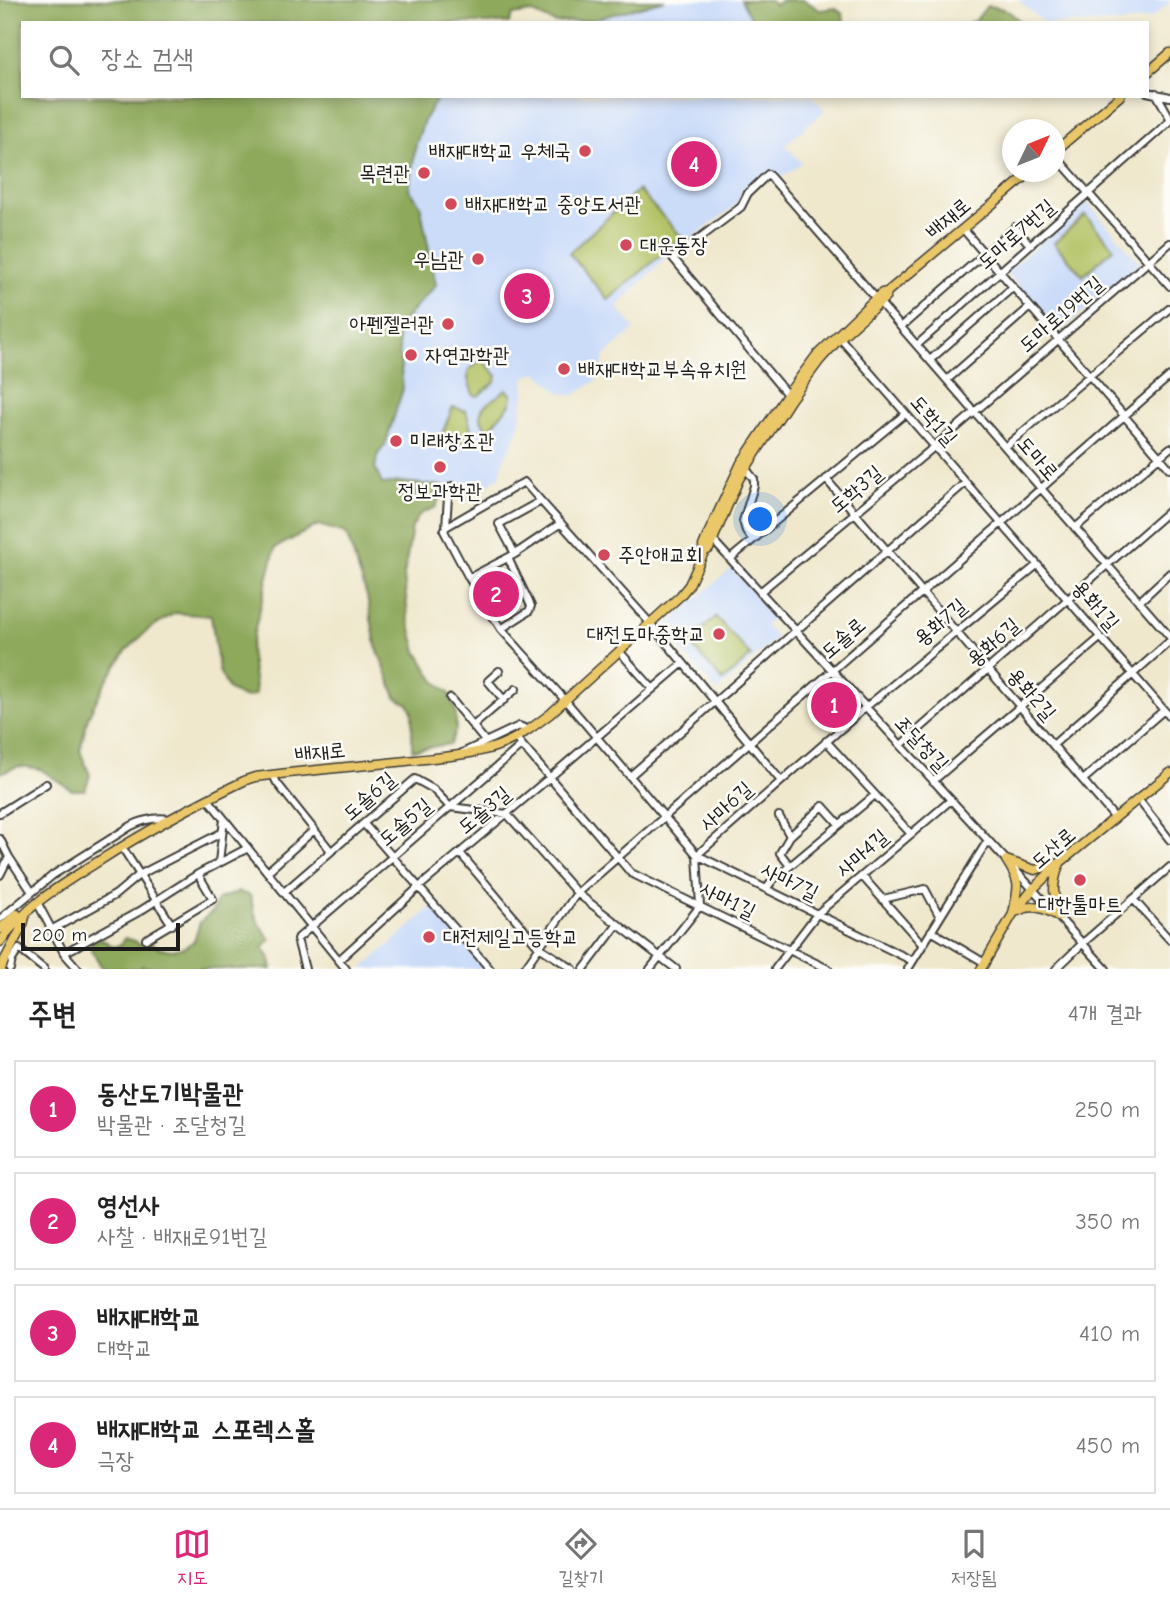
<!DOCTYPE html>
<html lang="ko">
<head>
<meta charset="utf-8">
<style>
	body { margin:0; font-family:"Comic Neue","Poor Story",sans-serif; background:#f2f2f2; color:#222 }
	.compass { position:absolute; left:1002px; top:119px; width:63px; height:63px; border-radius:50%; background:#fff; box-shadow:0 4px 10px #0003; rotate:47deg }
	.scale { position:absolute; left:21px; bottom:18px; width:159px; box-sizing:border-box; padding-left:7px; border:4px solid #1c1c1c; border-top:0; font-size:19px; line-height:24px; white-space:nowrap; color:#1c1c1c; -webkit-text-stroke:5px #fdfcf7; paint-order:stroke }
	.you { position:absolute; left:761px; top:520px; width:24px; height:24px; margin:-18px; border:5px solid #fff; border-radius:50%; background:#1a73e8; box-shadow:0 0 0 10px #1a73e833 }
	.badge { display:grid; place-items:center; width:46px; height:46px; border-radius:50%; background:#db2777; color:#fff; font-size:23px; font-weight:700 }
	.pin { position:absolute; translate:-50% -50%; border:4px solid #fff; box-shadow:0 2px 7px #0006 }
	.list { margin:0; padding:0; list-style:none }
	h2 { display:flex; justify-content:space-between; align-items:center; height:91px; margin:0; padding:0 28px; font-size:30px }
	h2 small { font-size:23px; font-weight:400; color:#767676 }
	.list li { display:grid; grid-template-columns:46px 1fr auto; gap:21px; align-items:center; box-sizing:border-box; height:98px; margin:0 14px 14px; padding:0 14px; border:2px solid #e0e0e0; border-radius:0px }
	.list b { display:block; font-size:26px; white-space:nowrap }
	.list p { margin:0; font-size:23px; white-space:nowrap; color:#767676 }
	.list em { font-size:23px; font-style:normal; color:#767676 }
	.icon { flex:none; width:38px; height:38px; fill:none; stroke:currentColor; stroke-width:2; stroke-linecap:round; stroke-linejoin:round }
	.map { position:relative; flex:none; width:1170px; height:969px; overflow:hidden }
	.search { position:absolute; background:#fff; box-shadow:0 4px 10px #0003; left:21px; right:21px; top:21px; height:77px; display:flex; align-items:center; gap:18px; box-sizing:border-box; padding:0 24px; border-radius:0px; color:#767676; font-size:26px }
	.sheet { height:539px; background:#fff }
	nav { display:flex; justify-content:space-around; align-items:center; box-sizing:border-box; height:98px; border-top:2px solid #e0e0e0; background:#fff; font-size:19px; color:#767676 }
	nav a { display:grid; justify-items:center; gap:4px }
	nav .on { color:#db2777 }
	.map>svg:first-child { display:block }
	.built { fill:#cbdcf9 }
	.green { fill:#b3c366; stroke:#687041; stroke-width:2 }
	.forest { fill:#8ea95b; stroke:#55623c; stroke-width:2 }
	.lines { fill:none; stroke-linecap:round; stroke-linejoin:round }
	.minor-casing { stroke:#3c3b37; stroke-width:10 }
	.major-casing { stroke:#3c3b37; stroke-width:11 }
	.minor { stroke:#fff; stroke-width:6 }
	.major { stroke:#eac769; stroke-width:8 }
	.major-bridge-casing { stroke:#3c3b37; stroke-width:11; stroke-linecap:butt }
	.major-bridge { stroke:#eac769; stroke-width:8 }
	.poi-dot { fill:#d1495b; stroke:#fdfcf7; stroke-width:2.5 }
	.labels { text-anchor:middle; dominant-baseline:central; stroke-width:5; stroke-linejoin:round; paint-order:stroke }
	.poi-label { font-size:21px; fill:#1c1c1c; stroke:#fdfcf7; text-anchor:start }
	.street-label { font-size:21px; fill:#1c1c1c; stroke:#fdfcf7 }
</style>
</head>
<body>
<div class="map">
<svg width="1170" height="969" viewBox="0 0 1170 969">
	<rect width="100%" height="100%" fill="#fdfcf7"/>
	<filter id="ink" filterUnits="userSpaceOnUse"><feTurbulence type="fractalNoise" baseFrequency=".0143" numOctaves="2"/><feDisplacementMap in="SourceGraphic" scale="14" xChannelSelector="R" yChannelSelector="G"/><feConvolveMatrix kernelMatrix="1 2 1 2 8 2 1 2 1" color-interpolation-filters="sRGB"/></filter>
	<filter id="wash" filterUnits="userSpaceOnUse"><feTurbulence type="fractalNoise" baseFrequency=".00686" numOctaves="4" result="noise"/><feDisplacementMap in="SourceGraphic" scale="28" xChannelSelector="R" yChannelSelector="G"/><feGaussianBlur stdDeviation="1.57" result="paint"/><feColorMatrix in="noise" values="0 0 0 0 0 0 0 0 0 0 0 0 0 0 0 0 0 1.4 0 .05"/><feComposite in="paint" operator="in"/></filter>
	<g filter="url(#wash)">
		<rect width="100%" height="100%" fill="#efe8cd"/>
		<path class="built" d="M 665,0 L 741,0 L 753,23 L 561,23 L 592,20 Z
			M 1018,0 L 1170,0 L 1170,3 L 1151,18 L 1125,23 L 1044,23 Z
			M 439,96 L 812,96 L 825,110 L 785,145 L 802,163 L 782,177 L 772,170 L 747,186 L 742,192 L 735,206 L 665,258 L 617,307 L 635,329 L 604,357 L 600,378 L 573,396 L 559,392 L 537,372 L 524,378 L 525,391 L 518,431 L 503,461 L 500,477 L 466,496 L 452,486 L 401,482 L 382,484 L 375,468 L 378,454 L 385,445 L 403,389 L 396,328 L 436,285 L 420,204 L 409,189 L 416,144 L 425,118 Z
			M 1087,202 L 1140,263 L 1058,333 L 1006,272 Z
			M 732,568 L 775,616 L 765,625 L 777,638 L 717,691 L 662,629 Z
			M 433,906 L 486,969 L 362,969 Z"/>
		<path class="green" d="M 638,190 L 682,237 L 608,300 L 569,253 Z
			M 1085,215 L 1114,248 L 1083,276 L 1054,243 Z
			M 482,359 L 497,376 L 495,382 L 478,396 L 473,395 L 468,379 L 468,371 Z
			M 507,389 L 512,396 L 510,404 L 487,432 L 480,416 L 483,407 Z
			M 453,407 L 466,411 L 472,433 L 464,442 L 459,445 L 444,439 L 442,434 Z
			M 716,617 L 751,656 L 723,681 L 688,642 Z"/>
		<path class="forest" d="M 0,0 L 665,0 L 592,20 L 555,23 L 531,12 L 513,15 L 509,23 L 23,23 L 23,96 L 439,96 L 425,118 L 416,144 L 409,189 L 420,204 L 436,285 L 397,328 L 403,389 L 385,445 L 378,454 L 375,468 L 382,484 L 401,482 L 444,486 L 436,507 L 420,514 L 412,527 L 404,575 L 408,618 L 417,651 L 434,680 L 449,693 L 456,713 L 456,729 L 450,744 L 412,750 L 412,712 L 409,705 L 396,697 L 376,646 L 367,596 L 346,533 L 318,525 L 275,548 L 250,649 L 256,694 L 245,698 L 229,690 L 219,671 L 211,616 L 175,613 L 149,629 L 126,651 L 105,683 L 88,717 L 80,751 L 90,775 L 85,790 L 72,790 L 40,769 L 19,766 L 0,773 Z
			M 741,0 L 770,0 L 775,5 L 782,0 L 804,0 L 820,10 L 835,8 L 843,14 L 844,23 L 753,23 Z
			M 987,6 C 1003,7 1011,11 1021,23 L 968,23 L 975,21 Z
			M 238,892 L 250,895 L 254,911 L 259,924 L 271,940 L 268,942 L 263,948 L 270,958 L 272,969 L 156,969 L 142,966 L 141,969 L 103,969 L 92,951 L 92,942 L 100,938 L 114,947 L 121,944 L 125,938 L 135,941 L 140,945 L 150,943 L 160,948 L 172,950 L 185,947 L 194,941 L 200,922 L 213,911 L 218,899 Z"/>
	</g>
	<g filter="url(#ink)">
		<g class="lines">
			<g class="minor-casing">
				<path id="minor" d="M 1147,92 L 1170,97
					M 1156,93 L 1170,118
					M 1054,154 L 1170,286
					M 963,229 L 1170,469
					M 901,327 L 1015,227 L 1030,245
					M 840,338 L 1170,717
					M 917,345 L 1170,121
					M 930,360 L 1013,287
					M 947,380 L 1030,307
					M 790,398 L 673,258 L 741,207 L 748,193 L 768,174 L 1170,637
					M 1005,447 L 1170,308
					M 745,468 L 754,479 L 754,486 L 743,521 L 746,531 L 753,540
					M 826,479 L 1115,818
					M 452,486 L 448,497 L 446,527 L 444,531 L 469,578 L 501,629 L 565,700 L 697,855 L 913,961
					M 446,527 L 524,482 L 650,623 L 781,781
					M 1075,528 L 1170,448
					M 710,537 L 1106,969
					M 515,554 L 499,524 L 541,501
					M 730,559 L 905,414
					M 469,578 L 515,554 L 561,523
					M 760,592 L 934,447 L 1170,243
					M 1139,602 L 1170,573
					M 501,629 L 529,611 L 531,606 L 508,558
					M 619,651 L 653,689
					M 499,671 L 488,681 L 504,700
					M 450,698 L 485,741
					M 473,726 L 516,689
					M 516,738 L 631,873 L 828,969
					M 826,741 L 911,834
					M 901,745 L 1170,510
					M 1053,745 L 1170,641
					M 462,753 L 519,726 L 529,730
					M 273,775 L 277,783 L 331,851
					M 630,776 L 965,483
					M 1083,780 L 1164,710
					M 933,781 L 1100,638
					M 208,799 L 346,969
					M 1138,799 L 1170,840
					M 0,813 L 46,784
					M 779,816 L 790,836
					M 364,824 L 490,969
					M 0,839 L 9,857 L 32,892
					M 122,847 L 172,925
					M 460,853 L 539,947 L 573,969
					M 219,862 L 224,819
					M 790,866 L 780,853 L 790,836 L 823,806 L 839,824
					M 267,872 L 314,830
					M 0,875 L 9,857
					M 862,876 L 923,945
					M 766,889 L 773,880 L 875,795
					M 284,892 L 415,779 L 433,789 L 450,807 L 507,814 L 577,893 L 676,969
					M 883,899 L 925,889 L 940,917
					M 1133,899 L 1170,940
					M 37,902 L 64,953 L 78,969
					M 0,919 L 53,875 L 131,826 C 143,820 156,817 169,819
					M 51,930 L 115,895 L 139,875 L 221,833
					M 931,931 L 985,963
					M 146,939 L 213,899 L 198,874
					M 64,953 L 140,911 L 198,874 L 248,848
					M 339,960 L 419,887 L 549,778 L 683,663
					M 10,969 L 12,960 L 19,949 L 44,969
					M 305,969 L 297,939 L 522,745
					M 524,969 L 577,893 L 1170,376
					M 584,969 L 618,924
					M 650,969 L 700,906 L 697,855 L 866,707 L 1037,565
					M 775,969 L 817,914 L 951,800
					M 908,969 L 988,840
					M 1056,969 L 1083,943 L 1170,867"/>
			</g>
			<g class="major-casing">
				<path id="major" d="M 1147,73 L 1170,53
					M 1054,152 L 1120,96
					M 704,552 L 703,546 L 708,534 L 741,463 L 787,395 L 816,356 L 876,298 L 882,293 L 887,292 L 1031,172
					M 1006,860 C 1021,883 1019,886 1013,913
					M 1006,860 L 1035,870 L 1060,863
					M 1018,911 C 1032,903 1046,908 1059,917
					M 1059,917 C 1054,896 1051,886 1059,866
					M 0,929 L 17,914
					M 0,942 C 30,902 58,887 99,861 C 146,831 196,804 246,780 L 255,777 C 309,770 362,766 416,760 C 442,757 470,755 495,747 C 516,740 533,727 550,714 L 680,596 L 689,585 L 704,552 L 709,549 L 739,479 L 791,399 L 820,360 L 840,338 L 886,297 L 887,292
					M 4,961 L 23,925 L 26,913
					M 981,969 L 1013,914 L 1033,889 L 1061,862 L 1170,773"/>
			</g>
			<use href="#minor" class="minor"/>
			<use href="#major" class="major"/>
			<g class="major-bridge-casing">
				<path id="major-bridge" d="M 1,969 L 4,961"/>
			</g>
			<use href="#major-bridge" class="major-bridge"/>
		</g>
	</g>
	<g class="poi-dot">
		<circle cx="585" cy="151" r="7"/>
		<circle cx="424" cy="173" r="7"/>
		<circle cx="451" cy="204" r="7"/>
		<circle cx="626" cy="245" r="7"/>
		<circle cx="478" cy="259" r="7"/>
		<circle cx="448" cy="324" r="7"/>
		<circle cx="411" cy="355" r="7"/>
		<circle cx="564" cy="369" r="7"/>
		<circle cx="396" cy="441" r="7"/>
		<circle cx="440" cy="467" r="7"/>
		<circle cx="604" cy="555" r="7"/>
		<circle cx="719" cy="634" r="7"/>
		<circle cx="1080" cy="880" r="7"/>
		<circle cx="429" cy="937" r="7"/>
	</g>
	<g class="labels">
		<g class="poi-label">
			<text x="571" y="151" text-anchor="end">배재대학교 우체국</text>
			<text x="410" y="173" text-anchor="end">목련관</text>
			<text x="465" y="204">배재대학교 중앙도서관</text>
			<text x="640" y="245">대운동장</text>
			<text x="464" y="259" text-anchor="end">우남관</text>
			<text x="434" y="324" text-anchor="end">아펜젤러관</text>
			<text x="425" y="355">자연과학관</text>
			<text x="578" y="369">배재대학교부속유치원</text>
			<text x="410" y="441">미래창조관</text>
			<text x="440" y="491" text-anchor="middle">정보과학관</text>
			<text x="618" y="555">주안애교회</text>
			<text x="705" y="634" text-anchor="end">대전도마중학교</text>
			<text x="1080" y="904" text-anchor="middle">대한툴마트</text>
			<text x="443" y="937">대전제일고등학교</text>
		</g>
		<g class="street-label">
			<text transform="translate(948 218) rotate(-40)">배재로</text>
			<text transform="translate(1016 234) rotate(-41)">도마로7번길</text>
			<text transform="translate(1061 314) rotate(-41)">도마로19번길</text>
			<text transform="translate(934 420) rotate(49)">도학1길</text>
			<text transform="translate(1038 458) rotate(49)">도마로</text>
			<text transform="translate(856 489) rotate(-40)">도학3길</text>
			<text transform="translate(1096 605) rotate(49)">용화1길</text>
			<text transform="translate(940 622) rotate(-40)">용화7길</text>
			<text transform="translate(843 638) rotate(-41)">도솔로</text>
			<text transform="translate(993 642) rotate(-41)">용화6길</text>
			<text transform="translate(1032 694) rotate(49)">용화2길</text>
			<text transform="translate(922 743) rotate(47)">조달청길</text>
			<text transform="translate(320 752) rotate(-6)">배재로</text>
			<text transform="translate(369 796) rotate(-41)">도솔6길</text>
			<text transform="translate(726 806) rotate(-42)">사마6길</text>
			<text transform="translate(484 810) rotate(-40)">도솔3길</text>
			<text transform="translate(405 822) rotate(-40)">도솔5길</text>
			<text transform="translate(1053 848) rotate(-41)">도산로</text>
			<text transform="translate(862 853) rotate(-41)">사마4길</text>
			<text transform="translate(790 881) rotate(26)">사마7길</text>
			<text transform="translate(728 900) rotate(26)">사마1길</text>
		</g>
	</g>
</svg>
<svg class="compass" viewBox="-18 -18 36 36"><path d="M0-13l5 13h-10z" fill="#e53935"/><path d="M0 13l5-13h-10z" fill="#767676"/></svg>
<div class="scale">200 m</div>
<div class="you"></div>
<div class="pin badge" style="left:834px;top:705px">1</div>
<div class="pin badge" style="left:496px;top:594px">2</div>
<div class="pin badge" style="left:527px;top:296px">3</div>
<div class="pin badge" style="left:694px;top:164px">4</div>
<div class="search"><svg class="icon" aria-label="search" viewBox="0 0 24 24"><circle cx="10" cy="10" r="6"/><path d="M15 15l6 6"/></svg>장소 검색</div>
</div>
<section class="sheet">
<h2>주변<small>4개 결과</small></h2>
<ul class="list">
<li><span class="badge">1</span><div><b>동산도기박물관</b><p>박물관 · 조달청길</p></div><em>250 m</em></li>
<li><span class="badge">2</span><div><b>영선사</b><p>사찰 · 배재로91번길</p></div><em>350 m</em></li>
<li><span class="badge">3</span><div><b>배재대학교</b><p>대학교</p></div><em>410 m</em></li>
<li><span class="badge">4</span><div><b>배재대학교 스포렉스홀</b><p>극장</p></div><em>450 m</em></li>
</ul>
</section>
<nav>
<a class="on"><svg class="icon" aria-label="map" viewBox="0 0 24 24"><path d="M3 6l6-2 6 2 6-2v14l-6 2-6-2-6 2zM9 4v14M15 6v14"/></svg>지도</a>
<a><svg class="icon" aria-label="directions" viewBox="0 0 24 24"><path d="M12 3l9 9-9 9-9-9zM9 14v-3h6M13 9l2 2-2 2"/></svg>길찾기</a>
<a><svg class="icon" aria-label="saved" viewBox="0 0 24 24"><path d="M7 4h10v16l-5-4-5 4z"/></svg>저장됨</a>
</nav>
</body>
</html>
